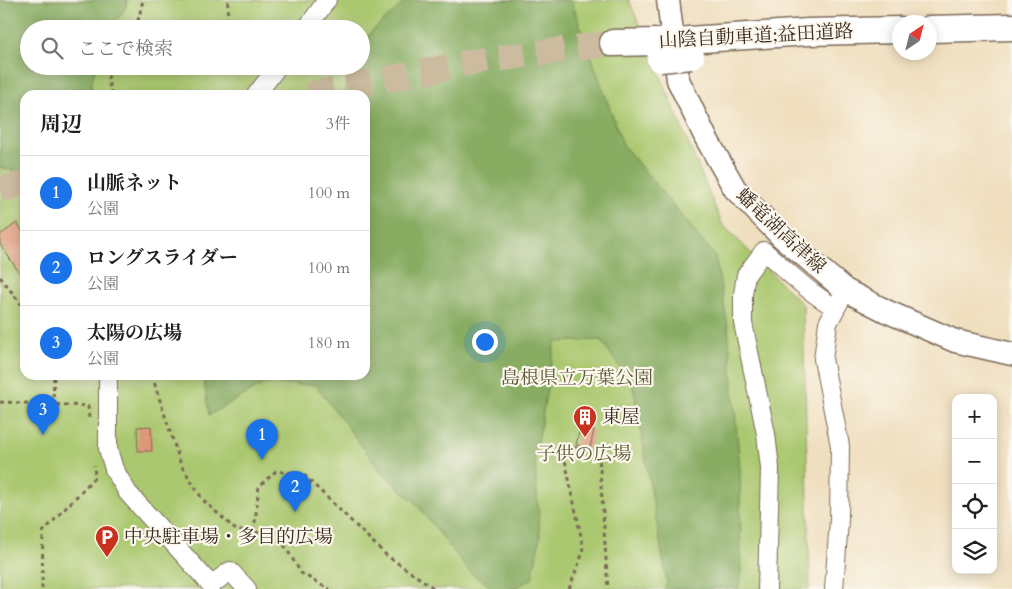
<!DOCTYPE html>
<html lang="ja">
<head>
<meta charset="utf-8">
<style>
	body { margin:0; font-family:Cardo,"Noto Serif JP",serif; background:#f6f6f6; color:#202124 }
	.controls { position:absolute; right:15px; bottom:15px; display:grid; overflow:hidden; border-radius:10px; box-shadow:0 2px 12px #0003 }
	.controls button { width:45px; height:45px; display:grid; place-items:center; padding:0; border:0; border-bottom:1px solid #e0e0e0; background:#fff; color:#202124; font:25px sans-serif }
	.compass { position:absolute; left:892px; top:15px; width:45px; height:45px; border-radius:50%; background:#fff; box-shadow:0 2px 12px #0003; rotate:35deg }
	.you { position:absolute; left:484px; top:341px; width:18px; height:18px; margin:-12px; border:4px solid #fff; border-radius:50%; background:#1a73e8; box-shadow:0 0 0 8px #1a73e833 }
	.badge { display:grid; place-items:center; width:32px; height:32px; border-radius:50%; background:#1a73e8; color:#fff; font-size:16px; font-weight:700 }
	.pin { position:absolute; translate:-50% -41px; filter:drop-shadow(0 1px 2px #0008) }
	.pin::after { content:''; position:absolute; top:26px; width:18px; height:15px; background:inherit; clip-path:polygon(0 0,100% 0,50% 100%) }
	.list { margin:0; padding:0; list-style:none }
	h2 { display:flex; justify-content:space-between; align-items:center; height:65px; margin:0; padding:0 20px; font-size:21px }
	h2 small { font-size:16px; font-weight:400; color:#757577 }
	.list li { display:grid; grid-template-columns:32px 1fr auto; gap:15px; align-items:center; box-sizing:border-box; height:75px; padding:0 20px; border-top:1px solid #e0e0e0 }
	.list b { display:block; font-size:19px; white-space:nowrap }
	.list p { margin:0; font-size:16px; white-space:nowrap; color:#757577 }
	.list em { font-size:16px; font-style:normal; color:#757577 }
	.icon { flex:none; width:28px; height:28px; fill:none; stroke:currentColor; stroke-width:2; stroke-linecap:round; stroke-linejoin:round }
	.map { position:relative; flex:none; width:1012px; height:589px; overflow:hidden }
	.search { position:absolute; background:#fff; box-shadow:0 2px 12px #0003; left:20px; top:20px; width:350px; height:55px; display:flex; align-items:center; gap:12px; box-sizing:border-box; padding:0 18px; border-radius:28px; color:#757577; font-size:19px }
	.panel { position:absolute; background:#fff; box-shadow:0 2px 12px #0003; left:20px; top:90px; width:350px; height:290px; border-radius:15px }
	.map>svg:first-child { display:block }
	.green { fill:#aac86f; stroke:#727946; fill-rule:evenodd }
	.forest { fill:#87ac62; stroke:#616b40 }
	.building { fill:#df9779 }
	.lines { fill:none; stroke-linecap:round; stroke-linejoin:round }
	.highway-tunnel { stroke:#ccbb9f; stroke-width:26; stroke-dasharray:26 13; stroke-linecap:butt }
	.minor-casing { stroke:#7a6956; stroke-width:20 }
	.major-casing { stroke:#7a6956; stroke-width:25 }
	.highway-casing { stroke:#7a6956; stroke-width:29 }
	.path { stroke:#7a6956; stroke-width:3; stroke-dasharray:4 4; stroke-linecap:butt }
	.minor { stroke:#fff; stroke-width:18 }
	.major { stroke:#fff; stroke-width:22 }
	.highway { stroke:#fff; stroke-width:26 }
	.highway-bridge-casing { stroke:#7a6956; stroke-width:29; stroke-linecap:butt }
	.highway-bridge { stroke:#fff; stroke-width:26 }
	.labels { text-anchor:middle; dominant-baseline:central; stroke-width:4.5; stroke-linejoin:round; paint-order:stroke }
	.street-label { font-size:19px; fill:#3b2a1e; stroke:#fbf7ec }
	.park-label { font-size:19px; fill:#5c5936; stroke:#fbf7ec }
	.poi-label { font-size:19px; fill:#3b2a1e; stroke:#fbf7ec; text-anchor:start }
</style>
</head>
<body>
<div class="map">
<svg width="1012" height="589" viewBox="0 0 1012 589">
	<rect width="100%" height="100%" fill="#fbf7ec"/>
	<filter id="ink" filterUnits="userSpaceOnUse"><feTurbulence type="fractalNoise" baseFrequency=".02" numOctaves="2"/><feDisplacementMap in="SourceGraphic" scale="10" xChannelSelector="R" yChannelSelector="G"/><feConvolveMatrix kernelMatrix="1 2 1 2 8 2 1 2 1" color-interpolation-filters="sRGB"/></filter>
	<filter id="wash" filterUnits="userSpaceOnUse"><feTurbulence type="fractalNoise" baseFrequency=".0096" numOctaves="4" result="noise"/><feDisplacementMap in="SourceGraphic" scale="20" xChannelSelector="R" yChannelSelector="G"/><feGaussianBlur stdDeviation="1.12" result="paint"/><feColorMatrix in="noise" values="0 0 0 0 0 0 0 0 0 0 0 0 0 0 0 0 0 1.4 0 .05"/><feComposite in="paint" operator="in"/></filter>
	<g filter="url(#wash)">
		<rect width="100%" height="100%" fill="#f0dfbf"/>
		<path class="green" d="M 0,0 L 629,0 L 722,224 L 803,305 L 810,581 L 809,589 L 0,589 ZM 29,29 L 361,29 L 361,66 L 29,66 ZM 25,95 L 365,95 L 365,375 L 25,375 Z"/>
		<path class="forest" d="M 0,0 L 127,0 L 126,7 L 111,29 L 29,29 L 29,66 L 96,66 L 91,85 L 93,95 L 25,95 L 25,174 L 0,167 Z
			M 407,0 L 571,0 L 623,145 L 715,256 L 728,326 L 740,470 L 741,579 L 738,589 L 664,589 L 667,583 L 633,386 L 601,340 L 555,342 L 535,459 L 540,538 L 532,579 L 513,589 L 494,589 L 470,572 L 414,501 L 383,474 L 316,385 L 264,384 L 209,415 L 203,375 L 365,375 L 365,95 L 342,95 L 354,66 L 361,66 L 361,51 L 371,32 Z"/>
		<g id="blocks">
			<path class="building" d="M 17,223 L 25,235 L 25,281 L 0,244 L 0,235 Z
				M 151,426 L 152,451 L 138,451 L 137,427 Z
				M 580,428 L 594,430 L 590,448 L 576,445 Z"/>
		</g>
	</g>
	<g filter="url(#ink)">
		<use href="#blocks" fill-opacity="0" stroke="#7a6956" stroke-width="1"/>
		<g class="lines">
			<path class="highway-tunnel" d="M 308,95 L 472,62 L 613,43
				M 0,190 L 25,183"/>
			<g class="minor-casing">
				<path id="minor" d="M 306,29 L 327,0
					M 256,95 L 278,66
					M 108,375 L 108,449 L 114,469 L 128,493 L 211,585 L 230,571 L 247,589
					M 767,589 L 770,468 L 766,434 L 743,323 L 743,294 L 746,275 L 764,251 C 787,271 809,293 836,308
					M 834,589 L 839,520 L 840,446 L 823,359 L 828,323 L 842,297"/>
			</g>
			<g class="major-casing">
				<path id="major" d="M 668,0 L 678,80 L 706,138 L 735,189 L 782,237 L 845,290 L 886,311 L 955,341 L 1012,354"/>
			</g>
			<g class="highway-casing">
				<path id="highway" d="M 930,29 L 1012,27
					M 688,40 L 808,32 L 900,30
					M 613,43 L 658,42"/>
			</g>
			<path class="path" d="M 136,29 L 143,0
				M 227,29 L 228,0
				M 111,95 L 108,78 L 115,66
				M 0,277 L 25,309
				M 154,375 L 155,385 L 181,465 L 203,500 L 237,531 L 254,531 L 283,543 L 301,573 L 323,586 L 330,589
				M 0,402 L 89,406
				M 53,405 L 54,375
				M 88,406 L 89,419
				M 254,531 L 259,486 L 276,471 L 304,475 L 386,555 L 435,589
				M 42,589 L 43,532 L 95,477 L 94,465
				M 569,589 L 582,555 L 583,546 L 564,455 L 572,447 L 599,455 L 608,589"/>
			<use href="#minor" class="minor"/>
			<use href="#major" class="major"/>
			<use href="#highway" class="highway"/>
			<g class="highway-bridge-casing">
				<path id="highway-bridge" d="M 660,59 L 691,56"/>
			</g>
			<use href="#highway-bridge" class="highway-bridge"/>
		</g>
	</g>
	<defs>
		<g id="building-pin" transform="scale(1.25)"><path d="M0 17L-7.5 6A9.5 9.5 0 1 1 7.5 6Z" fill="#c8321e" stroke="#fbf7ec"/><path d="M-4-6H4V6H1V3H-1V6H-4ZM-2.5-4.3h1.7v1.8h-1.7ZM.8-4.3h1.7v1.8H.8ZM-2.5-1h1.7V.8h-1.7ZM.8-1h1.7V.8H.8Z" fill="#fff"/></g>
		<g id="parking-pin" transform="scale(1.25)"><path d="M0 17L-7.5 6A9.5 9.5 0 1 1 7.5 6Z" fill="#c8321e" stroke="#fbf7ec"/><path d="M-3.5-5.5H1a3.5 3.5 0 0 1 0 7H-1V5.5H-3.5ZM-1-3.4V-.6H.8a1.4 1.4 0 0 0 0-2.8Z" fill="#fff"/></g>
	</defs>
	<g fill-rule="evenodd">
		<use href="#building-pin" x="585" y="417"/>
		<use href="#parking-pin" x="107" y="537"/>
	</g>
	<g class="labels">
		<g class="street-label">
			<text transform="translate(756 36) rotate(-3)">山陰自動車道;益田道路</text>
			<text transform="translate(781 231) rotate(43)">蟠竜湖高津線</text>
		</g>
		<g class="park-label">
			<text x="577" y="378">島根県立万葉公園</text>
			<text x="584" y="454">子供の広場</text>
		</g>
		<g class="poi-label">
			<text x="602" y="417">東屋</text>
			<text x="124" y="537">中央駐車場・多目的広場</text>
		</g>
	</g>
</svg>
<div class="controls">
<button>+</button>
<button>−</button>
<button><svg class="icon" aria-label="locate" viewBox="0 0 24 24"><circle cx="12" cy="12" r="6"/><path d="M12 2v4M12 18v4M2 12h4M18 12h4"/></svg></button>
<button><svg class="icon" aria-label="layers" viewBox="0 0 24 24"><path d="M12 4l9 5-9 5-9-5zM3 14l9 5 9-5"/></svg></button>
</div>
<svg class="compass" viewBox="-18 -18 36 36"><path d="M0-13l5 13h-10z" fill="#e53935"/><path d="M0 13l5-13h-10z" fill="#757577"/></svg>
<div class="you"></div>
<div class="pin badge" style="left:262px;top:460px">1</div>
<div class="pin badge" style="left:295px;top:512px">2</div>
<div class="pin badge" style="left:43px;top:435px">3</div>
<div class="search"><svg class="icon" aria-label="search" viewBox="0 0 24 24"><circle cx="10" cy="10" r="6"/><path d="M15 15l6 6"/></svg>ここで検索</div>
<section class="panel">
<h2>周辺<small>3件</small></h2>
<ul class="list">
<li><span class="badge">1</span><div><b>山脈ネット</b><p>公園</p></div><em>100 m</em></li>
<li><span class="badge">2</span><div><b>ロングスライダー</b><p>公園</p></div><em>100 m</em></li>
<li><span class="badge">3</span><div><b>太陽の広場</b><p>公園</p></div><em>180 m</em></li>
</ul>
</section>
</div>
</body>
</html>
